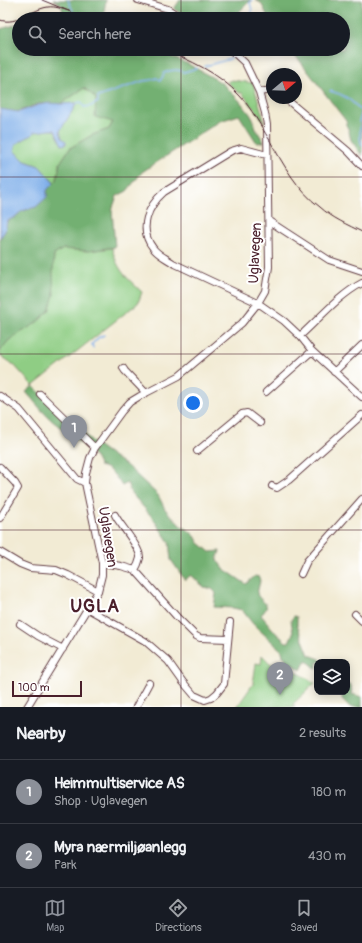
<!DOCTYPE html>
<html lang="en">
<head>
<meta charset="utf-8">
<style>
	body { margin:0; font-family:Pangolin,sans-serif; background:#242831; color:#f1f3f6 }
	.controls { position:absolute; right:12px; bottom:12px; display:grid; overflow:hidden; border-radius:8px; box-shadow:0 2px 10px #0003 }
	.controls button { width:36px; height:36px; display:grid; place-items:center; padding:0; border:0; border-bottom:1px solid #363941; background:#171b24; color:#f1f3f6; font:20px sans-serif }
	.compass { position:absolute; left:266px; top:68px; width:36px; height:36px; border-radius:50%; background:#171b24; box-shadow:0 2px 10px #0003; rotate:71deg }
	.scale { position:absolute; left:12px; bottom:10px; width:70px; box-sizing:border-box; padding-left:4px; border:2px solid #4a1f2b; border-top:0; font-size:11px; line-height:14px; white-space:nowrap; color:#4a1f2b; -webkit-text-stroke:3px #fff; paint-order:stroke }
	.you { position:absolute; left:193px; top:403px; width:14px; height:14px; margin:-10px; border:3px solid #fff; border-radius:50%; background:#1a73e8; box-shadow:0 0 0 6px #1a73e833 }
	.badge { display:grid; place-items:center; width:26px; height:26px; border-radius:50%; background:#8c9099; color:#fff; font-size:13px; font-weight:700 }
	.pin { position:absolute; translate:-50% -33px; filter:drop-shadow(0 1px 2px #0008) }
	.pin::after { content:''; position:absolute; top:21px; width:14px; height:12px; background:inherit; clip-path:polygon(0 0,100% 0,50% 100%) }
	.list { margin:0; padding:0; list-style:none }
	h2 { display:flex; justify-content:space-between; align-items:center; height:52px; margin:0; padding:0 16px; font-size:17px }
	h2 small { font-size:13px; font-weight:400; color:#9ea1a6 }
	.list li { display:grid; grid-template-columns:26px 1fr auto; gap:12px; align-items:center; box-sizing:border-box; height:64px; padding:0 16px; border-top:1px solid #363941 }
	.list b { display:block; font-size:15px; white-space:nowrap }
	.list p { margin:0; font-size:13px; white-space:nowrap; color:#9ea1a6 }
	.list em { font-size:13px; font-style:normal; color:#9ea1a6 }
	.icon { flex:none; width:22px; height:22px; fill:none; stroke:currentColor; stroke-width:2; stroke-linecap:round; stroke-linejoin:round }
	.map { position:relative; flex:none; width:362px; height:707px; overflow:hidden }
	.search { position:absolute; background:#171b24; box-shadow:0 2px 10px #0003; left:12px; right:12px; top:12px; height:44px; display:flex; align-items:center; gap:10px; box-sizing:border-box; padding:0 14px; border-radius:22px; color:#9ea1a6; font-size:15px }
	.sheet { height:180px; background:#171b24 }
	nav { display:flex; justify-content:space-around; align-items:center; box-sizing:border-box; height:56px; border-top:1px solid #363941; background:#171b24; font-size:11px; color:#9ea1a6 }
	nav a { display:grid; justify-items:center; gap:2px }
	nav .on { color:#8c9099 }
	.map>svg:first-child { display:block }
	.green { fill:#8fcd84; stroke:#6c7658 }
	.forest { fill:#73b072; stroke:#5e684e }
	.water { fill:#7eaee9; stroke:#64668a }
	.lines { fill:none; stroke-linecap:round; stroke-linejoin:round }
	.stream { stroke:#7eaee9; stroke-width:1.5 }
	.minor-casing { stroke:#633e44; stroke-width:8 }
	.minor { stroke:#fff; stroke-width:6 }
	.tram { stroke:#4a1f2b; stroke-width:1 }
	.grid { fill:none; stroke:#4a1f2b; stroke-width:1; stroke-opacity:0.55 }
	.labels { text-anchor:middle; dominant-baseline:central; stroke-width:4; stroke-linejoin:round; paint-order:stroke }
	.street-label { font-size:14px; fill:#4a1f2b; stroke:#fff }
	.district-label { font-size:18px; font-weight:bold; letter-spacing:1px; fill:#4a1f2b; stroke:#fff }
</style>
</head>
<body>
<div class="map">
<svg width="362" height="707" viewBox="0 0 362 707">
	<rect width="100%" height="100%" fill="#fff"/>
	<filter id="ink" filterUnits="userSpaceOnUse"><feTurbulence type="fractalNoise" baseFrequency=".025" numOctaves="2"/><feDisplacementMap in="SourceGraphic" scale="8" xChannelSelector="R" yChannelSelector="G"/><feConvolveMatrix kernelMatrix="1 2 1 2 8 2 1 2 1" color-interpolation-filters="sRGB"/></filter>
	<filter id="wash" filterUnits="userSpaceOnUse"><feTurbulence type="fractalNoise" baseFrequency=".012" numOctaves="4" result="noise"/><feDisplacementMap in="SourceGraphic" scale="16" xChannelSelector="R" yChannelSelector="G"/><feGaussianBlur stdDeviation="0.9" result="paint"/><feColorMatrix in="noise" values="0 0 0 0 0 0 0 0 0 0 0 0 0 0 0 0 0 1.4 0 .05"/><feComposite in="paint" operator="in"/></filter>
	<g filter="url(#wash)">
		<rect width="100%" height="100%" fill="#f2ebd4"/>
		<path class="green" d="M 232,80 L 253,83 L 265,123 L 242,93 L 239,93 L 227,82 Z
			M 84,88 L 96,98 L 96,109 L 113,121 L 109,129 L 92,135 L 70,148 L 60,163 L 57,180 L 54,183 L 39,166 L 25,161 L 14,151 L 16,144 L 33,134 L 34,131 C 42,132 47,129 55,130 L 62,145 L 60,131 L 77,103 L 61,104 Z
			M 112,248 C 118,271 125,276 142,292 L 138,303 L 33,386 L 14,365 L 0,355 L 0,351 L 9,340 L 36,323 L 49,311 L 54,255 L 63,249 L 88,251 Z
			M 262,655 L 272,665 L 278,661 L 280,665 L 282,663 L 315,683 L 293,704 L 295,707 L 237,707 L 253,684 L 256,663 L 261,664 Z"/>
		<path class="forest" d="M 53,0 L 106,0 L 103,17 L 113,19 L 55,19 L 64,16 L 61,4 Z
			M 180,0 L 251,0 L 237,14 L 238,19 L 190,19 L 174,9 Z
			M 255,0 L 362,0 L 362,156 L 351,140 L 346,121 L 300,61 L 288,49 L 343,49 L 343,19 L 269,19 L 261,3 Z
			M 19,24 L 19,49 L 154,49 L 188,64 L 217,80 L 224,85 L 239,100 L 250,114 L 254,121 L 256,129 L 264,142 L 257,143 L 239,115 L 220,121 L 142,172 L 127,191 L 117,196 L 112,210 L 115,247 L 88,251 L 63,249 L 54,255 L 53,274 L 54,295 L 49,311 L 36,323 L 9,340 L 0,351 L 0,238 L 5,231 L 7,221 L 15,217 L 22,211 L 36,207 L 47,190 L 57,180 L 60,163 L 70,148 L 92,135 L 109,129 L 113,122 L 95,117 L 96,98 L 84,88 L 61,104 C 54,104 47,103 39,104 C 22,108 20,116 0,109 L 0,29 Z
			M 33,386 L 93,442 L 127,466 L 158,495 L 165,509 L 181,526 L 187,529 L 195,536 L 199,543 L 210,552 L 220,551 L 217,560 L 224,569 L 246,584 L 255,576 L 259,577 L 260,581 L 257,594 C 262,604 273,603 261,615 L 276,633 L 286,642 L 289,642 L 293,633 L 291,620 L 294,616 L 297,617 L 297,625 L 309,655 L 320,659 L 323,662 L 317,662 L 317,669 L 306,660 L 301,670 L 286,661 L 285,657 L 283,656 L 282,651 L 253,624 L 242,610 L 233,608 L 214,607 L 216,593 L 212,589 L 204,587 L 191,575 L 185,580 L 171,560 L 169,542 L 152,517 L 131,493 L 127,483 L 122,486 C 115,476 111,468 99,466 C 95,449 61,430 48,417 C 40,409 34,401 26,392 Z
			M 347,683 L 351,685 L 352,694 L 362,697 L 362,707 L 350,707 L 342,699 L 342,692 L 347,692 Z"/>
		<path class="water" d="M 50,103 L 61,104 L 77,103 L 60,131 L 62,138 L 66,141 L 66,144 L 62,145 L 55,130 C 47,129 42,132 34,132 L 33,134 L 16,144 L 14,151 L 25,161 L 39,166 L 54,183 L 47,190 L 47,197 L 36,207 L 22,211 L 15,217 L 7,221 L 5,231 L 0,238 L 0,109 L 19,112 L 38,105 Z"/>
		<g class="lines">
			<path class="stream" d="M 68,0 L 73,11
				M 251,19 L 252,10 L 250,3 L 252,0
				M 248,51 L 249,49
				M 205,66 L 230,59 L 232,56
				M 330,91 C 345,95 350,99 360,110
				M 77,103 L 81,102 L 84,107 L 91,106 L 98,102 L 98,97 L 143,81 L 151,80 L 157,78 L 160,80 L 162,78 L 164,73 C 170,70 178,69 184,72 L 197,68
				M 362,108 L 360,110 L 362,113 L 359,121 C 362,129 358,137 362,145
				M 93,348 L 92,344 L 98,338 L 104,335"/>
		</g>
	</g>
	<g filter="url(#ink)">
		<g class="lines">
			<g class="minor-casing">
				<path id="minor" d="M 138,0 L 168,9 L 183,19
					M 230,49 L 245,63 L 259,92
					M 285,98 L 348,151 L 362,166
					M 267,155 L 241,148 L 231,151 L 164,192 C 148,206 138,229 153,248 C 158,255 166,258 173,263 L 258,303 L 284,321 L 300,336 L 312,351 L 362,397
					M 269,221 L 329,260 L 362,271
					M 300,336 C 320,318 338,296 362,283
					M 123,368 L 125,371 L 146,393
					M 334,372 L 362,345
					M 266,392 L 312,351
					M 40,394 L 95,448
					M 0,396 L 19,409 L 77,479 L 85,483
					M 197,451 L 242,414 L 247,413 L 260,423
					M 0,467 L 15,483 L 18,488 L 0,518
					M 272,486 L 277,488 L 289,480 L 362,415
					M 115,515 C 120,525 141,548 140,558 C 139,562 137,567 135,570
					M 0,552 L 20,564 L 30,568 L 56,570 L 68,575 L 98,591
					M 102,563 L 121,566 L 135,570 L 177,617 L 196,636 L 200,638 L 228,639
					M 301,574 L 307,561 L 362,499
					M 88,609 L 145,641 L 168,661 L 183,682 L 194,695 L 205,700 L 211,698 L 217,693 L 224,684 L 230,622
					M 355,614 L 362,621
					M 20,624 L 38,636 L 63,649
					M 27,707 L 98,591 L 102,575 L 102,563 L 85,483 L 86,473 L 90,458 L 95,448 L 122,411 L 130,402 L 140,396 L 179,376 L 242,323 L 258,303 L 265,291 L 269,267 L 267,125 L 265,113 L 259,92 L 272,90
					M 136,707 L 149,683"/>
			</g>
			<use href="#minor" class="minor"/>
			<path class="tram" d="M 42,0 L 88,19
				M 0,20 C 17,26 32,9 48,7 C 55,6 62,9 69,11
				M 162,49 C 190,60 219,73 240,96 C 252,109 260,125 269,139 C 283,164 297,190 320,207 C 332,218 348,225 362,232"/>
		</g>
	</g>
	<path class="grid" d="M 181,0 L 181,19M 181,49 L 181,707M 0,177 L 362,177M 0,354 L 362,354M 0,530 L 362,530"/>
	<g class="labels">
		<g class="street-label">
			<text transform="translate(255 253) rotate(-87)">Uglavegen</text>
			<text transform="translate(108 537) rotate(81)">Uglavegen</text>
		</g>
		<g class="district-label">
			<text x="95" y="606">UGLA</text>
		</g>
	</g>
</svg>
<div class="controls">
<button><svg class="icon" aria-label="layers" viewBox="0 0 24 24"><path d="M12 4l9 5-9 5-9-5zM3 14l9 5 9-5"/></svg></button>
</div>
<svg class="compass" viewBox="-18 -18 36 36"><path d="M0-13l5 13h-10z" fill="#e53935"/><path d="M0 13l5-13h-10z" fill="#9ea1a6"/></svg>
<div class="scale">100 m</div>
<div class="you"></div>
<div class="pin badge" style="left:74px;top:448px">1</div>
<div class="pin badge" style="left:280px;top:695px">2</div>
<div class="search"><svg class="icon" aria-label="search" viewBox="0 0 24 24"><circle cx="10" cy="10" r="6"/><path d="M15 15l6 6"/></svg>Search here</div>
</div>
<section class="sheet">
<h2>Nearby<small>2 results</small></h2>
<ul class="list">
<li><span class="badge">1</span><div><b>Heimmultiservice AS</b><p>Shop · Uglavegen</p></div><em>180 m</em></li>
<li><span class="badge">2</span><div><b>Myra nærmiljøanlegg</b><p>Park</p></div><em>430 m</em></li>
</ul>
</section>
<nav>
<a class="on"><svg class="icon" aria-label="map" viewBox="0 0 24 24"><path d="M3 6l6-2 6 2 6-2v14l-6 2-6-2-6 2zM9 4v14M15 6v14"/></svg>Map</a>
<a><svg class="icon" aria-label="directions" viewBox="0 0 24 24"><path d="M12 3l9 9-9 9-9-9zM9 14v-3h6M13 9l2 2-2 2"/></svg>Directions</a>
<a><svg class="icon" aria-label="saved" viewBox="0 0 24 24"><path d="M7 4h10v16l-5-4-5 4z"/></svg>Saved</a>
</nav>
</body>
</html>
